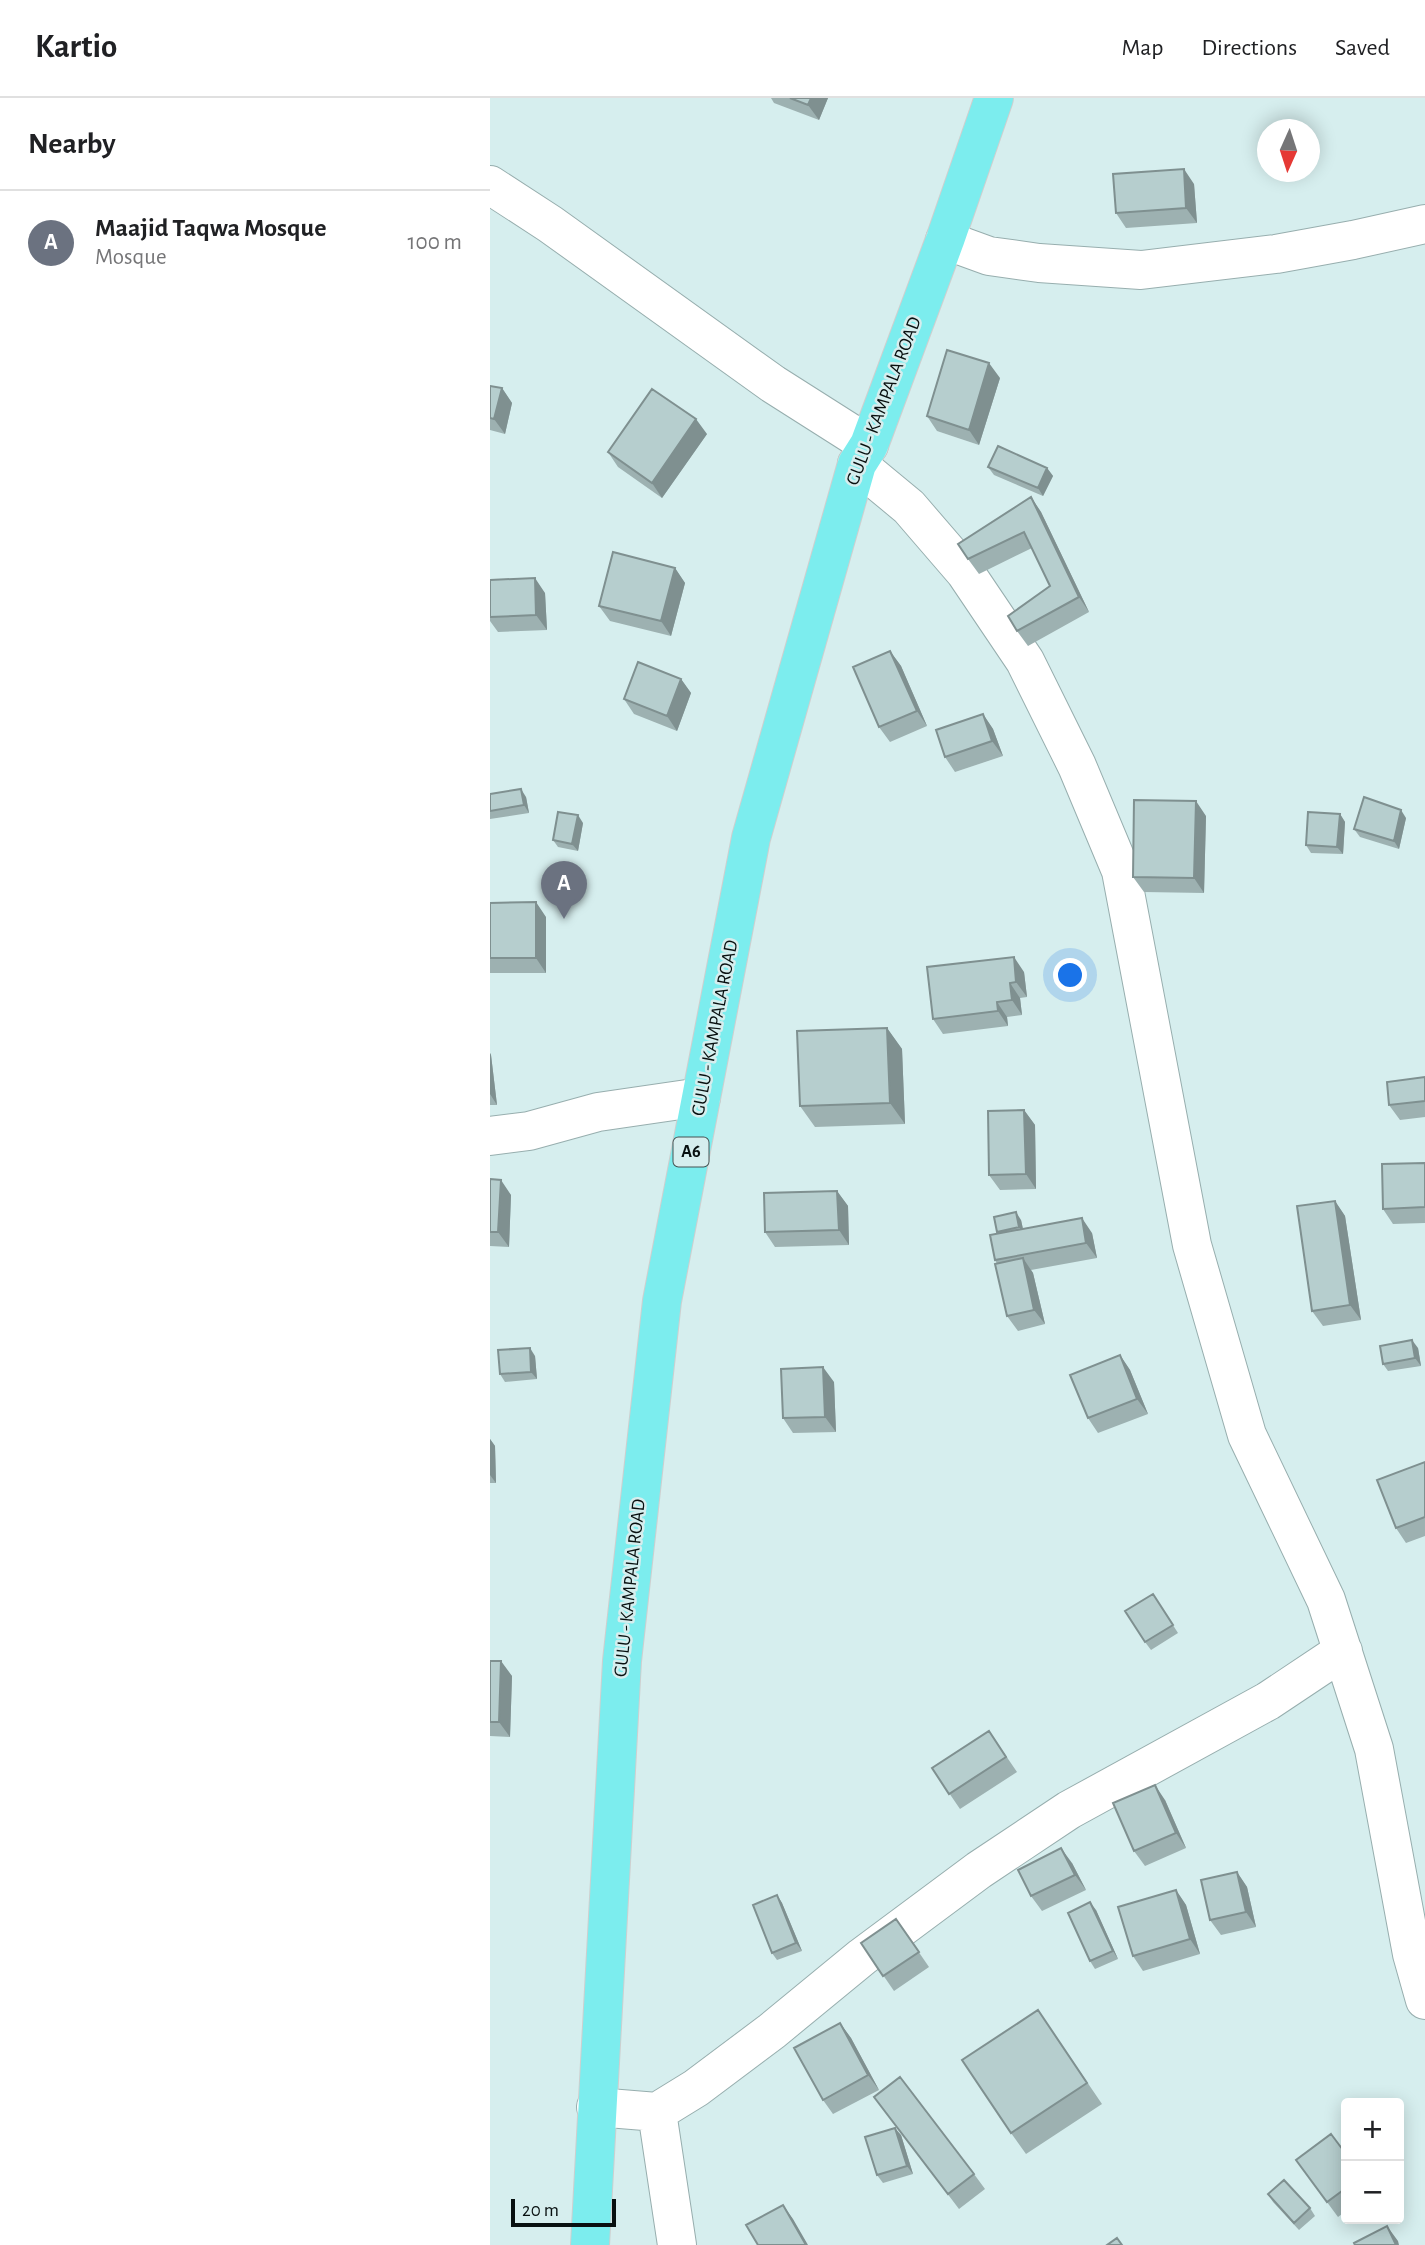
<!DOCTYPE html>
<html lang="en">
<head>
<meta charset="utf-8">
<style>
	body { margin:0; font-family:"Alegreya Sans",sans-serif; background:#f6f6f6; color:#202124 }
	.controls { position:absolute; right:21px; bottom:21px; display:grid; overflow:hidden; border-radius:7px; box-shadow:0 4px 18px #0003 }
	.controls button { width:63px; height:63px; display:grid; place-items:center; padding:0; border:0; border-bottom:2px solid #e0e0e0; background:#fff; color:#202124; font:35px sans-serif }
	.compass { position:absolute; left:767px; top:21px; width:63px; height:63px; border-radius:50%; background:#fff; box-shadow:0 4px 18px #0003; rotate:183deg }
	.scale { position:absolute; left:21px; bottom:18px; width:105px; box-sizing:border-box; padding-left:7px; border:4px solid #081010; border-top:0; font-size:19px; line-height:24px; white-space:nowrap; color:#081010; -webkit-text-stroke:5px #d6eeee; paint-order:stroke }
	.you { position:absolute; left:581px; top:878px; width:24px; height:24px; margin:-18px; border:5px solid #fff; border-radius:50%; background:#1a73e8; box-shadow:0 0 0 10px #1a73e833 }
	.badge { display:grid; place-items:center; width:46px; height:46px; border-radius:50%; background:#0f766e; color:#fff; font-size:23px; font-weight:700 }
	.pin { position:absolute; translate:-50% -58px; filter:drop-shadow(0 2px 4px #0008) }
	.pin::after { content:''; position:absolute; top:37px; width:24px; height:21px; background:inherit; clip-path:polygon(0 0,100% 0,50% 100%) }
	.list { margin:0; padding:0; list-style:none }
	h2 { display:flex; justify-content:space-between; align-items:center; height:91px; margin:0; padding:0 28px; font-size:30px }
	h2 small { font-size:23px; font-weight:400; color:#757577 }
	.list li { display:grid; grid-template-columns:46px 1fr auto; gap:21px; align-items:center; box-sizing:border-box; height:105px; padding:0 28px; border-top:2px solid #e0e0e0 }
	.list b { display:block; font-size:26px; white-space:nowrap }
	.list p { margin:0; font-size:23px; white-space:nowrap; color:#757577 }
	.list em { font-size:23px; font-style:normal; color:#757577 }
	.map { position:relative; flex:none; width:935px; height:2147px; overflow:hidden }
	header { display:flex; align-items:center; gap:42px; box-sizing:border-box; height:98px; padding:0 35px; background:#fff; border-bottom:2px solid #e0e0e0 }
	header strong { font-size:33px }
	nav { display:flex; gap:38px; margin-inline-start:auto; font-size:24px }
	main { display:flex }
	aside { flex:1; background:#fff }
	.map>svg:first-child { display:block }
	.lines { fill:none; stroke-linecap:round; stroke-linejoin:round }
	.minor-casing { stroke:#97aeae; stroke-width:40 }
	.primary-casing { stroke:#cecfcf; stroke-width:40 }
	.minor { stroke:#fff; stroke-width:38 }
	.primary { stroke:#7cedee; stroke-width:38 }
	.wall { fill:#9db1b1 }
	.shaded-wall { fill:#7f9090 }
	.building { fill:#b6cece; stroke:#7f9090; stroke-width:2 }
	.labels { text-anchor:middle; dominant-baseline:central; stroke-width:5; stroke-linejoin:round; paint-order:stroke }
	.shield { fill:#d6eeee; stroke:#465353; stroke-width:2 }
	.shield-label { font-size:18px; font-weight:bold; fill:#081010 }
	.street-label { font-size:19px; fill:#081010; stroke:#d6eeee }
</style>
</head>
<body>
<header>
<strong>Kartio</strong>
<nav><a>Map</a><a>Directions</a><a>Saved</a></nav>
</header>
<main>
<aside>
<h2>Nearby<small></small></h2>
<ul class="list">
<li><span class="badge" style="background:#6b7280">A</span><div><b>Maajid Taqwa Mosque</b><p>Mosque</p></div><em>100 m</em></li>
</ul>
</aside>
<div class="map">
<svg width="935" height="2147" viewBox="0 0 935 2147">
	<rect width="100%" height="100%" fill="#d6eeee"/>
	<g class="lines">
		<g class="minor-casing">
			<path id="minor" d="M 0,87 L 60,126 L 283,286 L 379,347
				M 455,142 L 499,158 L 549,165 L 651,172 L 786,156 L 863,142 L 935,126
				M 367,366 L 419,409 L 475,474 L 535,563 L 587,668 L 631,773 L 702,1147 L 757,1337 L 836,1502 L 884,1651 L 922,1856 L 935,1902
				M 0,1038 L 39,1033 L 108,1014 L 211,999
				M 106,2009 L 167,2014 L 206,1990 L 282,1933 L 372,1859 L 489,1772 L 579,1712 L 778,1603 L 853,1553
				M 167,2014 L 187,2147"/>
		</g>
		<g class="primary-casing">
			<path id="primary" d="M 100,2147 L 132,1563 L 172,1203 L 261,740 L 367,366 L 379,347 L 455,142 L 504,0"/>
		</g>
		<use href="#minor" class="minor"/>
		<use href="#primary" class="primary"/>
	</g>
	<path class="wall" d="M 281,0 L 338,0 L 329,22 L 284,5 Z
		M 704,86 L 707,125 L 636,130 L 626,115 Z
		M 510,280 L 489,347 L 447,333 L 437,318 Z
		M 0,288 L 12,290 L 22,305 L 15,336 L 0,332 Z
		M 217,336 L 172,400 L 128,369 L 118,354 Z
		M 498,369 L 557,370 L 563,378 L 553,398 L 504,377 Z
		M 541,399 L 551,414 L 599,514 L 538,548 L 527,533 L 560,488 L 542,450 L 489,476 L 478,461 Z
		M 185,470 L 195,485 L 181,538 L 120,523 L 109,508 Z
		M 0,482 L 55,495 L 57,532 L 8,534 L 0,523 Z
		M 400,553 L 411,568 L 437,628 L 400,644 L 389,629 Z
		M 191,581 L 201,595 L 187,633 L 144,616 L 134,601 Z
		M 493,616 L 503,631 L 513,658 L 465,674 L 455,659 Z
		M 0,696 L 36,699 L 39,715 L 0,721 Z
		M 850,716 L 855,724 L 853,756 L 821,755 L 816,747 Z
		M 716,718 L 714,795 L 654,794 L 643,779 Z
		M 916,720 L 909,751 L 870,739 L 864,731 Z
		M 93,725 L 88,753 L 68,749 L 63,742 Z
		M 0,805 L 56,819 L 56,875 L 0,875 Z
		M 534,874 L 537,899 L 530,900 L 532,917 L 517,919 L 518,928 L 453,936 L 443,921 Z
		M 397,930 L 412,951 L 415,1026 L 325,1029 L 310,1008 Z
		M 0,955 L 1,957 L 7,1007 L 0,1007 Z
		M 935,979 L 935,1019 L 910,1022 L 899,1007 Z
		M 534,1012 L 545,1027 L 546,1091 L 510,1092 L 499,1077 Z
		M 935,1065 L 935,1125 L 903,1126 L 893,1111 Z
		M 0,1081 L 21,1097 L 19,1149 L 0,1148 Z
		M 347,1093 L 358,1108 L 359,1147 L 285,1149 L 275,1134 Z
		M 845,1103 L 855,1118 L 871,1222 L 833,1228 L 822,1213 Z
		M 531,1122 L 533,1131 L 602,1135 L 607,1160 L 541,1172 L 543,1175 L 555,1226 L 528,1233 L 517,1218 L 507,1166 L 505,1162 L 508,1135 L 507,1134 Z
		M 928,1250 L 931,1268 L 898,1273 L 893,1266 Z
		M 630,1257 L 640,1272 L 658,1316 L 608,1335 L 598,1320 Z
		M 45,1258 L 47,1281 L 15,1284 L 10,1276 Z
		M 344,1284 L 346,1334 L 303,1335 L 293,1320 Z
		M 0,1341 L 5,1348 L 6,1385 L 0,1385 Z
		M 935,1364 L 935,1438 L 916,1445 L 906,1430 Z
		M 663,1496 L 688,1535 L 661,1552 L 655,1544 Z
		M 0,1563 L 22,1578 L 20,1639 L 0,1638 Z
		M 499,1633 L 527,1674 L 470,1711 L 442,1670 Z
		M 675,1702 L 696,1750 L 655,1768 L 644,1753 Z
		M 582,1765 L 596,1792 L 552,1813 L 541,1798 Z
		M 747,1774 L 757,1789 L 766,1829 L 731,1837 L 720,1822 Z
		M 686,1792 L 696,1807 L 710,1856 L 653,1873 L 643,1858 Z
		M 287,1797 L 292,1805 L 312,1853 L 287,1862 L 282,1855 Z
		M 606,1812 L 628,1861 L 605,1871 L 600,1863 Z
		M 406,1821 L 439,1869 L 404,1893 L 371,1845 Z
		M 548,1912 L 612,2006 L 536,2056 L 521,2035 Z
		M 350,1925 L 361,1940 L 389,1992 L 343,2016 L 333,2002 Z
		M 384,1999 L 484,2076 L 495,2091 L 469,2111 Z
		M 411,2037 L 423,2076 L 393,2085 L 387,2077 Z
		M 856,2056 L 856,2113 L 848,2119 L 806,2062 Z
		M 778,2096 L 820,2110 L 825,2118 L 809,2132 L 783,2104 Z"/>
	<path class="shaded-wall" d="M 321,0 L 338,0 L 329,22 L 318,7 Z
		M 694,71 L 704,86 L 707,125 L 696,110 Z
		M 499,265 L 510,280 L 489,347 L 479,332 Z
		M 12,290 L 22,305 L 15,336 L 4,321 Z
		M 206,321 L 217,336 L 172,400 L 162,385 Z
		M 557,370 L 563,378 L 553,398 L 548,390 Z
		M 541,399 L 551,414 L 599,514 L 589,499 Z
		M 185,470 L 195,485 L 181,538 L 171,523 Z
		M 45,480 L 55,495 L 57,532 L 46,517 Z
		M 400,553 L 411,568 L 437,628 L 427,613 Z
		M 191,581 L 201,595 L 187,633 L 177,618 Z
		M 493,616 L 503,631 L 513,658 L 502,643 Z
		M 31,691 L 36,699 L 39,715 L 34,707 Z
		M 706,703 L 716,718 L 714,795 L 704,780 Z
		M 911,712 L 916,720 L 909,751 L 904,743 Z
		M 850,716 L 855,724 L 853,756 L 847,749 Z
		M 88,717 L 93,725 L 88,753 L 82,746 Z
		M 46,804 L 56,819 L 56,875 L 46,860 Z
		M 524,859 L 534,874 L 537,899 L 526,884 Z
		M 520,885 L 530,900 L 532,917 L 522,902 Z
		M 507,904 L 517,919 L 518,928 L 508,913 Z
		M 397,930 L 412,951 L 415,1026 L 400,1005 Z
		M 0,955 L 1,957 L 7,1007 L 0,996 Z
		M 534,1012 L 545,1027 L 546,1091 L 536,1076 Z
		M 11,1082 L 21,1097 L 19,1149 L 8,1134 Z
		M 347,1093 L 358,1108 L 359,1147 L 349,1132 Z
		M 845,1103 L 855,1118 L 871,1222 L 860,1207 Z
		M 526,1114 L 531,1122 L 534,1136 L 529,1129 Z
		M 592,1120 L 602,1135 L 607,1160 L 596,1145 Z
		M 533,1160 L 543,1175 L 555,1226 L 544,1212 Z
		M 922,1242 L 928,1250 L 931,1268 L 925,1260 Z
		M 40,1250 L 45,1258 L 47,1281 L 41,1274 Z
		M 630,1257 L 640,1272 L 658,1316 L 647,1301 Z
		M 333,1269 L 344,1284 L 346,1334 L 335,1319 Z
		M 0,1341 L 5,1348 L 6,1385 L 0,1377 Z
		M 11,1563 L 22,1578 L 20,1639 L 9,1624 Z
		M 665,1687 L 675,1702 L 696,1750 L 686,1735 Z
		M 571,1750 L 582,1765 L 596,1792 L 585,1777 Z
		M 747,1774 L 757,1789 L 766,1829 L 756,1814 Z
		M 686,1792 L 696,1807 L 710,1856 L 700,1841 Z
		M 287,1797 L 292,1805 L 312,1853 L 306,1845 Z
		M 600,1804 L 606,1812 L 628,1861 L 623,1853 Z
		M 350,1925 L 361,1940 L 389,1992 L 378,1977 Z
		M 405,2030 L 411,2037 L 423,2076 L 417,2068 Z
		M 293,2107 L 303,2121 L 318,2147 L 316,2147 Z
		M 897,2128 L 908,2143 L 909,2147 L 906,2147 Z"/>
	<path class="building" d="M 300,0 L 321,0 L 318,7 Z
		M 694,71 L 696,110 L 626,115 L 623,76 Z
		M 457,252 L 499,265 L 479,332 L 437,318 Z
		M 0,288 L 12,290 L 4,321 L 0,320 Z
		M 162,291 L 206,321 L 162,385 L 118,354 Z
		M 508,348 L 557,370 L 548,390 L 498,369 Z
		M 541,399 L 589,499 L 527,533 L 518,518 L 560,488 L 534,434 L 478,461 L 468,446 Z
		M 123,454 L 185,470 L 171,523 L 109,508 Z
		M 45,480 L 46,517 L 0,519 L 0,482 Z
		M 400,553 L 427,613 L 389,629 L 363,569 Z
		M 148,564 L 191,581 L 177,618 L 134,601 Z
		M 493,616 L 502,643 L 455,659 L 446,632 Z
		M 31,691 L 34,707 L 0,713 L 0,696 Z
		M 874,699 L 911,712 L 904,743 L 864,731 Z
		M 644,702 L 706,703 L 704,780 L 643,779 Z
		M 68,714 L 88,717 L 82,746 L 63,742 Z
		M 818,714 L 850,716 L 847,749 L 816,747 Z
		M 46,804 L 46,860 L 0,860 L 0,805 Z
		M 524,859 L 526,884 L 520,885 L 522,902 L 507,904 L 508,913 L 443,921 L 437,869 Z
		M 397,930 L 400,1005 L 310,1008 L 307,933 Z
		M 935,979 L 935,1003 L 899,1007 L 897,984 Z
		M 534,1012 L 536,1076 L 499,1077 L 498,1013 Z
		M 935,1065 L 935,1109 L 893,1111 L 892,1066 Z
		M 0,1081 L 11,1082 L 8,1134 L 0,1134 Z
		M 347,1093 L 349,1132 L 275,1134 L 274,1095 Z
		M 845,1103 L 860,1207 L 822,1213 L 807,1108 Z
		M 526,1114 L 529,1129 L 507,1134 L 504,1119 Z
		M 592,1120 L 596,1145 L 505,1162 L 500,1137 Z
		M 533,1160 L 544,1212 L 517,1218 L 505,1166 Z
		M 922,1242 L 925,1260 L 893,1266 L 890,1248 Z
		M 40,1250 L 41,1274 L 10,1276 L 8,1252 Z
		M 630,1257 L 647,1301 L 598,1320 L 580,1277 Z
		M 333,1269 L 335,1319 L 293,1320 L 291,1271 Z
		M 935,1364 L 935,1419 L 906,1430 L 887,1382 Z
		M 663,1496 L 683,1527 L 655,1544 L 635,1513 Z
		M 0,1563 L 11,1563 L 9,1624 L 0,1624 Z
		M 499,1633 L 516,1659 L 459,1696 L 442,1670 Z
		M 665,1687 L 686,1735 L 644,1753 L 623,1705 Z
		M 571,1750 L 585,1777 L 541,1798 L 528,1772 Z
		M 747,1774 L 756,1814 L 720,1822 L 711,1782 Z
		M 686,1792 L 700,1841 L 643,1858 L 628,1809 Z
		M 287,1797 L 306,1845 L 282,1855 L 263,1807 Z
		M 600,1804 L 623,1853 L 600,1863 L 578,1815 Z
		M 406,1821 L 429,1854 L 393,1878 L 371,1845 Z
		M 548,1912 L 597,1985 L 521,2035 L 472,1962 Z
		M 350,1925 L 378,1977 L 333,2002 L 304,1950 Z
		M 410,1979 L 484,2076 L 458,2096 L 384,1999 Z
		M 405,2030 L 417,2068 L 387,2077 L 375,2039 Z
		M 841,2036 L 856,2056 L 856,2090 L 837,2104 L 806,2062 Z
		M 794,2082 L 820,2110 L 804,2125 L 778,2096 Z
		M 293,2107 L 316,2147 L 268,2147 L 256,2127 Z
		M 897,2128 L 906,2147 L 865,2147 L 864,2145 Z
		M 627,2140 L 632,2147 L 617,2147 Z"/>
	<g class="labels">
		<rect class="shield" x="183.5" y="1039.5" width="35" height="29" rx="5"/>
		<g class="shield-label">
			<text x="201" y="1054">A6</text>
		</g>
		<g class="street-label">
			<text transform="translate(394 303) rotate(-69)">GULU - KAMPALA ROAD</text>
			<text transform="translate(225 930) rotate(-79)">GULU - KAMPALA ROAD</text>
			<text transform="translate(140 1490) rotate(-84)">GULU - KAMPALA ROAD</text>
		</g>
	</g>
</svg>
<div class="controls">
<button>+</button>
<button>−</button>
</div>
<svg class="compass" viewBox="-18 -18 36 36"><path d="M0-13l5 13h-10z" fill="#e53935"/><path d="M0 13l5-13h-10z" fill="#757577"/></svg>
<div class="scale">20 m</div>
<div class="you"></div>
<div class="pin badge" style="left:74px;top:821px;background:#6b7280">A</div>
</div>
</main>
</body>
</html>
